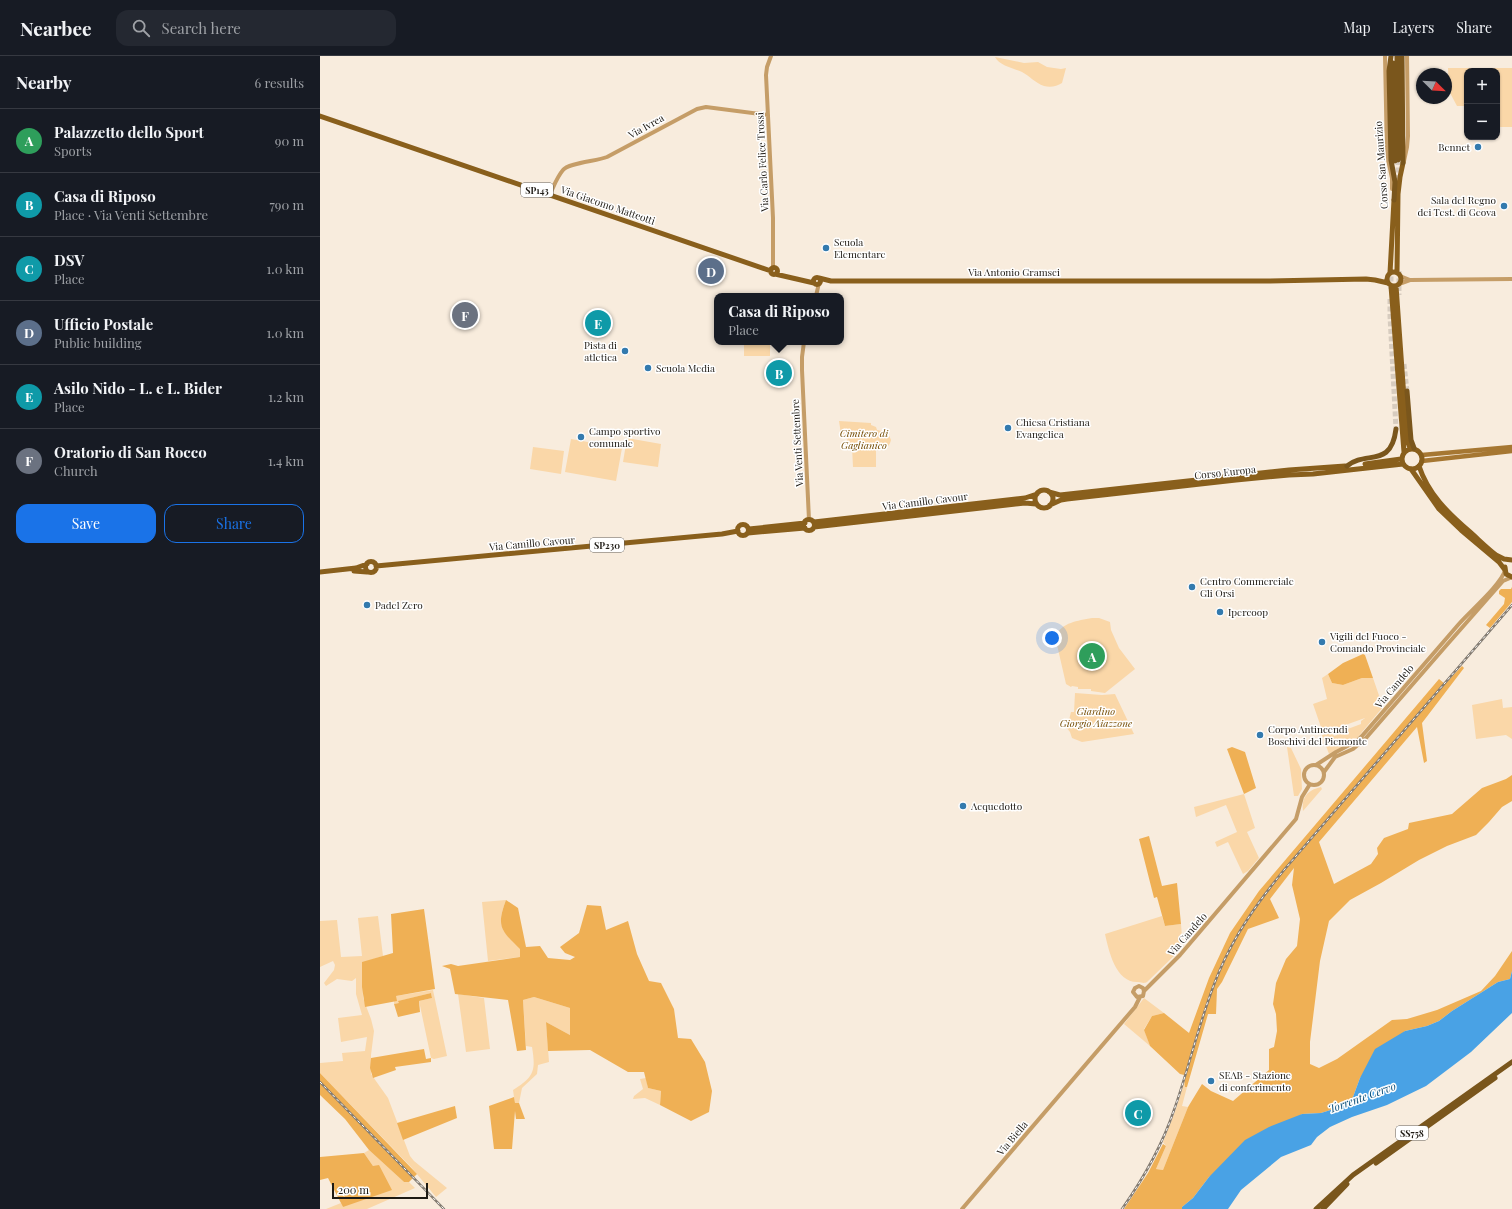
<!DOCTYPE html>
<html lang="en">
<head>
<meta charset="utf-8">
<style>
	body { margin:0; font-family:"Playfair Display",serif; background:#242831; color:#f1f3f6 }
	.controls { position:absolute; right:12px; top:12px; display:grid; overflow:hidden; border-radius:8px; box-shadow:0 1px 3px #0004 }
	.controls button { width:36px; height:36px; display:grid; place-items:center; padding:0; border:0; border-bottom:1px solid #363941; background:#171b24; color:#f1f3f6; font:20px sans-serif }
	.compass { position:absolute; left:1096px; top:12px; width:36px; height:36px; border-radius:50%; background:#171b24; box-shadow:0 1px 3px #0004; rotate:114deg }
	.scale { position:absolute; left:12px; bottom:10px; width:96px; box-sizing:border-box; padding-left:4px; border:2px solid #1e1a14; border-top:0; font-size:11px; line-height:14px; white-space:nowrap; color:#1e1a14; -webkit-text-stroke:3px #fff; paint-order:stroke }
	.you { position:absolute; left:732px; top:582px; width:14px; height:14px; margin:-10px; border:3px solid #fff; border-radius:50%; background:#1a73e8; box-shadow:0 0 0 6px #1a73e833 }
	.badge { display:grid; place-items:center; width:26px; height:26px; border-radius:50%; background:#1a73e8; color:#fff; font-size:13px; font-weight:700 }
	.pin { position:absolute; translate:-50% -50%; border:2px solid #fff; box-shadow:0 1px 4px #0006 }
	.popup { position:absolute; left:394px; top:237px; width:130px; height:52px; box-sizing:border-box; display:grid; place-content:center; border-radius:8px; background:#171b24; filter:drop-shadow(0 1px 3px #0005); font-size:13px; white-space:nowrap; color:#9ea1a6 }
	.popup b { font-size:15px; color:#f1f3f6 }
	.popup::after { content:''; position:absolute; left:50%; top:100%; margin-left:-8px; border:8px solid transparent; border-top-color:#171b24 }
	.list { margin:0; padding:0; list-style:none }
	h2 { display:flex; justify-content:space-between; align-items:center; height:52px; margin:0; padding:0 16px; font-size:17px }
	h2 small { font-size:13px; font-weight:400; color:#9ea1a6 }
	.list li { display:grid; grid-template-columns:26px 1fr auto; gap:12px; align-items:center; box-sizing:border-box; height:64px; padding:0 16px; border-top:1px solid #363941 }
	.list b { display:block; font-size:15px; white-space:nowrap }
	.list p { margin:0; font-size:13px; white-space:nowrap; color:#9ea1a6 }
	.list em { font-size:13px; font-style:normal; color:#9ea1a6 }
	.actions { display:flex; gap:8px; padding:12px 16px }
	.actions a { flex:1; padding:9px 0; border:1px solid #1a73e8; border-radius:12px; text-align:center; font-size:14px; color:#1a73e8 }
	.actions .main { background:#1a73e8; color:#fff }
	.icon { flex:none; width:22px; height:22px; fill:none; stroke:currentColor; stroke-width:2; stroke-linecap:round; stroke-linejoin:round }
	.map { position:relative; flex:none; width:1192px; height:1153px; overflow:hidden }
	header { display:flex; align-items:center; gap:24px; box-sizing:border-box; height:56px; padding:0 20px; background:#171b24; border-bottom:1px solid #363941 }
	header strong { font-size:19px }
	nav { display:flex; gap:22px; margin-inline-start:auto; font-size:14px }
	.search { width:280px; height:36px; background:#242831; display:flex; align-items:center; gap:10px; box-sizing:border-box; padding:0 14px; border-radius:12px; color:#9ea1a6; font-size:15px }
	main { display:flex }
	aside { flex:1; background:#171b24 }
	.map>svg:first-child { display:block }
	.green { fill:#fad7a8 }
	.forest { fill:#efb055 }
	.water { fill:#49a2e5 }
	.lines { fill:none; stroke-linecap:round; stroke-linejoin:round }
	.trunk-tunnel { stroke:#d7ccbf; stroke-width:5; stroke-dasharray:5 2.5; stroke-linecap:butt }
	.tertiary { stroke:#c59d67; stroke-width:4 }
	.secondary { stroke:#a67732; stroke-width:4.5 }
	.primary { stroke:#895f1c; stroke-width:5 }
	.trunk { stroke:#7a561c; stroke-width:5 }
	.rail-casing { stroke:#837b71; stroke-width:2.5 }
	.rail { stroke:#fff; stroke-width:1; stroke-dasharray:3; stroke-linecap:butt }
	.poi-dot { fill:#337aae; stroke:#fff; stroke-width:1.5 }
	.labels { text-anchor:middle; dominant-baseline:central; stroke-width:3; stroke-linejoin:round; paint-order:stroke }
	.shield { fill:#fff; stroke:#625f5a; stroke-width:1 }
	.shield-label { font-size:9px; font-weight:bold; fill:#1e1a14 }
	.street-label { font-size:10px; fill:#1e1a14; stroke:#fff }
	.poi-label { font-size:10px; fill:#1e1a14; stroke:#fff; text-anchor:start }
	.park-label { font-size:10px; font-style:italic; fill:#744b00; stroke:#fff }
	.water-label { font-size:11px; font-style:italic; fill:#094e7a; stroke:#fff }
</style>
</head>
<body>
<header>
<strong>Nearbee</strong>
<div class="search"><svg class="icon" aria-label="search" viewBox="0 0 24 24"><circle cx="10" cy="10" r="6"/><path d="M15 15l6 6"/></svg>Search here</div>
<nav><a>Map</a><a>Layers</a><a>Share</a></nav>
</header>
<main>
<aside>
<h2>Nearby<small>6 results</small></h2>
<ul class="list">
<li><span class="badge" style="background:#2e9e5b">A</span><div><b>Palazzetto dello Sport</b><p>Sports</p></div><em>90 m</em></li>
<li><span class="badge" style="background:#0f9aa8">B</span><div><b>Casa di Riposo</b><p>Place · Via Venti Settembre</p></div><em>790 m</em></li>
<li><span class="badge" style="background:#0f9aa8">C</span><div><b>DSV</b><p>Place</p></div><em>1.0 km</em></li>
<li><span class="badge" style="background:#5c6f8a">D</span><div><b>Ufficio Postale</b><p>Public building</p></div><em>1.0 km</em></li>
<li><span class="badge" style="background:#0f9aa8">E</span><div><b>Asilo Nido - L. e L. Bider</b><p>Place</p></div><em>1.2 km</em></li>
<li><span class="badge" style="background:#6b7280">F</span><div><b>Oratorio di San Rocco</b><p>Church</p></div><em>1.4 km</em></li>
</ul>
<div class="actions"><a class="main">Save</a><a>Share</a></div>
</aside>
<div class="map">
<svg width="1192" height="1153" viewBox="0 0 1192 1153">
	<rect width="100%" height="100%" fill="#f8ecdd"/>
	<path class="green" d="M 675,1 L 704,7 L 718,6 L 727,11 L 741,13 L 746,12 L 742,27 C 737,30 731,32 724,30 C 715,27 710,20 702,16 C 693,12 680,10 675,1 Z
		M 1128,12 L 1192,12 L 1192,71 L 1179,71 L 1179,52 L 1177,52 L 1177,15 L 1147,15 L 1147,50 L 1137,50 L 1129,35 Z
		M 424,286 L 450,286 L 450,300 L 424,300 Z
		M 519,365 L 551,367 L 551,369 L 556,371 L 557,374 L 562,375 L 568,377 L 571,384 C 569,392 564,394 556,392 L 556,411 L 533,411 L 532,391 L 527,385 L 528,380 L 526,378 L 521,378 Z
		M 307,382 L 341,388 L 338,411 L 303,406 Z
		M 251,383 L 302,392 L 296,425 L 245,416 Z
		M 213,391 L 244,395 L 241,418 L 210,413 Z
		M 772,562 L 779,562 L 790,566 L 791,574 L 799,592 L 815,613 L 785,637 L 771,635 L 771,633 L 758,633 L 758,631 L 752,630 L 751,631 L 746,628 L 735,580 C 743,566 757,565 772,562 Z
		M 1008,618 L 1012,627 L 1023,629 L 1042,622 L 1053,622 L 1063,651 L 1037,682 L 1009,698 L 1002,679 L 1012,676 L 1014,680 L 1017,679 L 1017,677 L 1041,668 L 1041,665 L 1045,662 L 1003,677 L 993,648 L 1007,643 L 1002,622 Z
		M 755,637 L 782,639 L 795,638 L 814,678 L 762,686 L 752,682 L 750,676 L 746,671 L 746,664 L 749,664 L 751,656 L 754,656 Z
		M 1182,643 L 1183,652 L 1192,651 L 1192,683 L 1186,679 L 1156,683 L 1152,649 Z
		M 967,691 L 971,692 L 981,713 L 982,733 L 978,740 L 974,740 Z
		M 1001,731 L 1002,733 L 983,755 C 981,741 988,734 1001,731 Z
		M 924,738 L 935,772 L 927,776 L 939,802 L 928,815 L 923,818 L 908,786 L 897,791 L 895,786 L 917,776 L 906,749 L 876,761 L 874,751 Z
		M 186,844 C 176,871 181,874 201,893 L 200,901 L 168,905 L 162,846 Z
		M 58,860 L 63,900 L 42,907 L 43,942 L 51,963 L 54,975 L 51,999 L 51,1018 L 68,1042 L 90,1100 L 94,1105 L 127,1132 L 116,1141 L 91,1111 L 0,1017 L 0,1007 L 23,1005 L 22,997 L 45,995 L 47,981 L 21,986 L 18,962 L 42,959 L 36,938 L 36,922 L 32,925 L 17,923 L 6,930 L 4,927 L 14,914 L 15,909 L 13,905 L 0,911 L 0,865 L 17,864 L 21,901 L 42,900 L 38,862 Z
		M 842,860 L 845,870 L 861,868 L 862,881 L 858,896 L 827,926 C 823,928 822,926 818,926 C 796,927 789,896 785,878 Z
		M 113,934 L 127,1000 L 114,1003 L 111,1002 L 99,945 L 112,942 L 111,937 L 79,945 L 79,947 L 74,948 L 74,945 L 76,944 L 76,940 Z
		M 138,938 L 164,942 L 170,993 L 146,996 Z
		M 214,941 L 250,952 L 250,979 L 226,966 L 229,1006 L 218,1009 L 217,1018 L 202,1032 L 199,1047 L 195,1048 L 193,1034 C 214,1021 216,1015 212,991 L 206,990 L 203,944 Z
		M 824,942 L 844,957 L 832,960 L 824,973 L 830,990 L 804,968 Z
		M 326,1022 L 328,1032 L 341,1035 L 340,1049 L 325,1042 L 313,1043 L 314,1040 L 323,1033 L 320,1023 Z
		M 865,1024 L 865,1030 L 867,1031 L 862,1050 L 868,1051 L 843,1114 L 836,1113 L 846,1090 L 843,1086 L 856,1053 Z
		M 49,1094 L 84,1126 L 89,1126 L 95,1132 L 47,1153 L 6,1153 L 21,1147 L 23,1151 L 53,1110 L 44,1097 Z"/>
	<path class="forest" d="M 1192,531 L 1192,546 L 1170,572 L 1166,569 L 1184,548 L 1185,542 L 1179,538 L 1179,535 L 1181,533 L 1191,533 Z
		M 1043,598 L 1045,599 L 1053,622 L 1042,622 L 1023,629 L 1012,627 L 1008,618 L 1023,607 Z
		M 1142,610 L 1144,612 L 1102,667 L 1107,705 L 1104,707 L 1097,671 L 999,786 L 1014,828 L 1051,808 L 1058,798 L 1057,792 L 1064,782 L 1088,773 L 1089,767 L 1132,758 L 1162,732 L 1186,723 L 1192,719 L 1192,745 L 1182,751 L 1169,766 L 1156,779 L 1127,790 L 1099,804 L 1061,827 L 1030,844 L 1009,865 L 1000,905 L 990,986 L 990,1008 L 999,1012 L 1017,1003 L 1072,964 L 1087,963 L 1117,954 L 1161,935 L 1175,920 L 1192,895 L 1192,915 L 1190,923 L 1178,926 L 1132,955 L 1119,965 L 1107,970 L 1085,975 L 1040,1022 L 1033,1041 L 1027,1048 L 1017,1052 L 1001,1057 L 982,1058 L 889,1121 L 873,1142 L 862,1151 L 862,1153 L 804,1153 L 828,1117 L 843,1088 L 846,1090 L 836,1113 L 843,1114 L 868,1051 L 882,1028 L 891,1035 L 913,1045 L 949,1014 L 949,993 L 954,991 L 957,975 L 956,958 L 953,948 L 956,927 L 966,903 L 977,890 L 980,863 L 972,829 L 974,812 L 950,843 L 959,862 L 928,873 L 902,926 L 897,933 L 896,958 L 888,958 L 867,1031 L 865,1031 L 864,1019 L 860,1018 L 830,990 L 824,974 L 832,960 L 844,957 L 869,977 L 889,922 L 910,877 L 939,835 L 1119,623 L 1125,628 Z
		M 912,691 L 925,696 L 936,732 L 924,738 L 907,693 Z
		M 829,780 L 842,830 L 857,827 L 861,868 L 845,870 L 837,841 L 834,842 L 819,783 Z
		M 186,844 L 198,852 L 206,891 L 220,890 L 228,902 L 250,904 L 255,901 L 245,897 L 240,891 L 259,877 L 267,849 L 281,850 L 286,874 L 308,865 L 317,898 L 329,925 L 341,927 L 354,953 L 358,982 L 371,983 L 385,1006 L 392,1035 L 389,1056 L 371,1065 L 340,1049 L 341,1035 L 328,1032 L 324,1016 L 308,1016 L 270,994 L 228,995 L 226,966 L 250,979 L 250,952 L 214,941 L 203,944 L 206,994 L 197,995 L 188,944 L 135,938 L 130,913 L 122,910 L 131,908 L 138,910 L 200,901 L 200,893 C 181,874 176,871 186,844 Z
		M 104,853 L 115,933 L 76,940 L 77,945 L 45,951 L 42,931 L 42,906 L 73,897 L 71,858 Z
		M 111,937 L 112,942 L 99,945 L 100,956 L 78,961 L 74,948 L 79,947 L 78,945 Z
		M 104,993 L 106,1003 L 111,1002 L 111,1006 L 75,1011 L 76,1014 L 53,1022 L 50,1012 L 51,1002 Z
		M 0,1017 L 97,1118 L 89,1126 L 84,1126 L 49,1094 L 25,1063 L 0,1039 Z
		M 194,1041 L 195,1047 L 199,1047 L 205,1063 L 196,1063 L 195,1055 L 192,1093 L 174,1093 L 169,1050 Z
		M 135,1050 L 137,1062 L 83,1084 L 77,1067 Z
		M 44,1097 L 53,1110 L 59,1109 L 72,1134 L 23,1151 L 8,1122 L 0,1124 L 0,1101 Z"/>
	<path class="water" d="M 1192,915 L 1192,957 L 1151,996 L 1106,1030 L 1067,1049 L 1032,1061 L 1010,1071 L 997,1081 L 991,1089 L 961,1101 L 921,1134 L 908,1153 L 862,1153 L 862,1151 L 873,1142 L 889,1121 L 925,1084 L 949,1071 L 982,1058 L 1001,1057 L 1017,1052 L 1027,1048 L 1033,1041 L 1040,1022 L 1055,993 L 1085,975 L 1107,970 L 1119,965 L 1132,955 L 1178,926 L 1190,923 Z"/>
	<g class="lines">
		<path class="trunk-tunnel" d="M 1078,104 L 1078,123
			M 1079,215 L 1079,239
			M 1071,233 L 1071,214
			M 1070,243 L 1070,260 L 1076,373
			M 1084,308 L 1087,335"/>
		<path class="tertiary" d="M 451,0 L 447,11 L 446,19 L 453,162 L 453,212
			M 1065,0 L 1067,99 L 1072,122 L 1072,133
			M 1084,105 L 1087,91 L 1088,80 L 1087,0
			M 230,138 C 234,130 237,121 243,114 C 248,107 277,105 287,101 L 377,53 L 386,51 L 448,59
			M 1080,220 L 1090,224
			M 1079,228 L 1090,224 L 1192,223
			M 496,240 L 499,227
			M 484,286 L 482,301 L 482,314 L 489,464
			M 996,709 L 1016,696 L 1037,685 L 1042,680 L 1138,569 C 1148,557 1182,528 1185,514
			M984 719a10 10 0 1 1 20 0a10 10 0 1 1-20 0Z
			M 1004,716 L 1015,701 L 1033,693 L 1046,682 L 1125,591 L 1183,525 L 1192,521
			M 824,935 L 823,932 L 819,930 L 815,932 L 813,936 L 817,941 L 823,940 L 824,935 L 860,899 L 976,763 L 982,741 L 990,728
			M 642,1153 L 815,951 L 820,941"/>
		<path class="secondary" d="M 1102,399 L 1192,391
			M 1102,405 L 1192,395"/>
		<path class="primary" d="M 0,60 L 451,215
			M450.5 215a3.5 3.5 0 1 1 7 0a3.5 3.5 0 1 1-7 0Z
			M1067 223a7 7 0 1 1 14 0a7 7 0 1 1-14 0Z
			M 1070,217 L 1074,144
			M 1077,217 L 1078,138 L 1080,121 L 1083,107
			M 455,218 L 494,227
			M493.5 225a3.5 3.5 0 1 1 7 0a3.5 3.5 0 1 1-7 0Z
			M 499,222 L 511,225 L 949,225 L 1046,223 L 1055,224 L 1068,227
			M 1071,230 L 1084,396
			M 1076,230 L 1087,384 L 1090,392
			M1082 403a10 10 0 1 1 20 0a10 10 0 1 1-20 0Z
			M 1045,408 L 1081,403
			M 1099,410 C 1108,438 1128,457 1150,476 C 1159,484 1167,492 1176,499 L 1184,503 L 1192,504
			M 1091,413 L 1119,453 L 1141,474 L 1179,506 L 1185,514
			M715 443a9 9 0 1 1 18 0a9 9 0 1 1-18 0Z
			M 729,436 L 740,439 L 969,414 L 1025,410
			M 730,449 L 741,444 L 747,443 L 916,424 L 969,419 L 993,418 L 1083,408
			M483.5 469a5.5 5.5 0 1 1 11 0a5.5 5.5 0 1 1-11 0Z
			M 494,466 L 705,442 L 717,438
			M417.5 474a5.5 5.5 0 1 1 11 0a5.5 5.5 0 1 1-11 0Z
			M 494,471 L 705,447 L 716,448
			M 429,473 L 485,467
			M 428,477 L 485,472
			M45.5 511a5.5 5.5 0 1 1 11 0a5.5 5.5 0 1 1-11 0Z
			M 56,510 L 402,478 L 418,475
			M 1185,511 L 1186,518 L 1192,521
			M 34,515 L 47,516
			M 0,516 L 36,512 L 47,508"/>
		<path class="trunk" d="M 1071,0 L 1069,15 L 1071,104 L 1075,126 L 1074,144
			M 1077,0 L 1078,104
			M 1082,0 L 1083,107
			M 1073,7 L 1075,105
			M 1087,335 L 1091,384 L 1094,392
			M 1027,410 C 1046,394 1071,413 1076,373
			M 1056,1107 L 1175,1022
			M 996,1153 L 1033,1119 L 1192,1006
			M 1003,1153 L 1027,1128"/>
		<g class="rail-casing">
			<path id="rail" d="M 0,1026 L 124,1153
				M 802,1153 C 823,1123 842,1090 854,1054 C 870,1009 880,961 899,916 C 915,878 938,846 964,814 L 1192,549"/>
		</g>
		<use href="#rail" class="rail"/>
	</g>
	<g class="poi-dot">
		<circle cx="1158" cy="91" r="4"/>
		<circle cx="1184" cy="150" r="4"/>
		<circle cx="506" cy="192" r="4"/>
		<circle cx="305" cy="295" r="4"/>
		<circle cx="328" cy="312" r="4"/>
		<circle cx="688" cy="372" r="4"/>
		<circle cx="261" cy="381" r="4"/>
		<circle cx="872" cy="531" r="4"/>
		<circle cx="47" cy="549" r="4"/>
		<circle cx="900" cy="556" r="4"/>
		<circle cx="1002" cy="586" r="4"/>
		<circle cx="940" cy="679" r="4"/>
		<circle cx="643" cy="750" r="4"/>
		<circle cx="891" cy="1025" r="4"/>
	</g>
	<g class="labels">
		<g class="shield">
			<rect x="201" y="127" width="32" height="14" rx="3"/>
			<rect x="270" y="482" width="34" height="14" rx="3"/>
			<rect x="1076" y="1070" width="32" height="14" rx="3"/>
		</g>
		<g class="shield-label">
			<text x="217" y="134">SP143</text>
			<text x="287" y="489">SP230</text>
			<text x="1092" y="1077">SS758</text>
		</g>
		<g class="street-label">
			<text transform="translate(326 70) rotate(-29)">Via Ivrea</text>
			<text transform="translate(442 106) rotate(-93)">Via Carlo Felice Trossi</text>
			<text transform="translate(1061 109) rotate(-94)">Corso San Maurizio</text>
			<text transform="translate(288 149) rotate(19)">Via Giacomo Matteotti</text>
			<text x="694" y="216">Via Antonio Gramsci</text>
			<text transform="translate(477 387) rotate(-93)">Via Venti Settembre</text>
			<text transform="translate(905 416) rotate(-6)">Corso Europa</text>
			<text transform="translate(605 445) rotate(-7)">Via Camillo Cavour</text>
			<text transform="translate(212 487) rotate(-5)">Via Camillo Cavour</text>
			<text transform="translate(1074 630) rotate(-50)">Via Candelo</text>
			<text transform="translate(867 878) rotate(-49)">Via Candelo</text>
			<text transform="translate(692 1082) rotate(-50)">Via Biella</text>
		</g>
		<g class="poi-label">
			<text x="1150" y="91" text-anchor="end">Bennet</text>
			<text x="1176" y="144" text-anchor="end">Sala del Regno<tspan x="1176" dy="12">dei Test. di Geova</tspan></text>
			<text x="514" y="186">Scuola<tspan x="514" dy="12">Elementare</tspan></text>
			<text x="297" y="289" text-anchor="end">Pista di<tspan x="297" dy="12">atletica</tspan></text>
			<text x="336" y="312">Scuola Media</text>
			<text x="696" y="366">Chiesa Cristiana<tspan x="696" dy="12">Evangelica</tspan></text>
			<text x="269" y="375">Campo sportivo<tspan x="269" dy="12">comunale</tspan></text>
			<text x="880" y="525">Centro Commerciale<tspan x="880" dy="12">Gli Orsi</tspan></text>
			<text x="55" y="549">Padel Zero</text>
			<text x="908" y="556">Ipercoop</text>
			<text x="1010" y="580">Vigili del Fuoco -<tspan x="1010" dy="12">Comando Provinciale</tspan></text>
			<text x="948" y="673">Corpo Antincendi<tspan x="948" dy="12">Boschivi del Piemonte</tspan></text>
			<text x="651" y="750">Acquedotto</text>
			<text x="899" y="1019">SEAB - Stazione<tspan x="899" dy="12">di conferimento</tspan></text>
		</g>
		<g class="park-label">
			<text x="544" y="377">Cimitero di<tspan x="544" dy="12">Gaglianico</tspan></text>
			<text x="776" y="655">Giardino<tspan x="776" dy="12">Giorgio Aiazzone</tspan></text>
		</g>
		<g class="water-label">
			<text transform="translate(1042 1041) rotate(-20)">Torrente Cervo</text>
		</g>
	</g>
</svg>
<div class="controls">
<button>+</button>
<button>−</button>
</div>
<svg class="compass" viewBox="-18 -18 36 36"><path d="M0-13l5 13h-10z" fill="#e53935"/><path d="M0 13l5-13h-10z" fill="#9ea1a6"/></svg>
<div class="scale">200 m</div>
<div class="you"></div>
<div class="pin badge" style="left:772px;top:600px;background:#2e9e5b">A</div>
<div class="pin badge" style="left:459px;top:317px;background:#0f9aa8">B</div>
<div class="popup"><b>Casa di Riposo</b>Place</div>
<div class="pin badge" style="left:818px;top:1057px;background:#0f9aa8">C</div>
<div class="pin badge" style="left:391px;top:215px;background:#5c6f8a">D</div>
<div class="pin badge" style="left:278px;top:267px;background:#0f9aa8">E</div>
<div class="pin badge" style="left:145px;top:259px;background:#6b7280">F</div>
</div>
</main>
</body>
</html>
